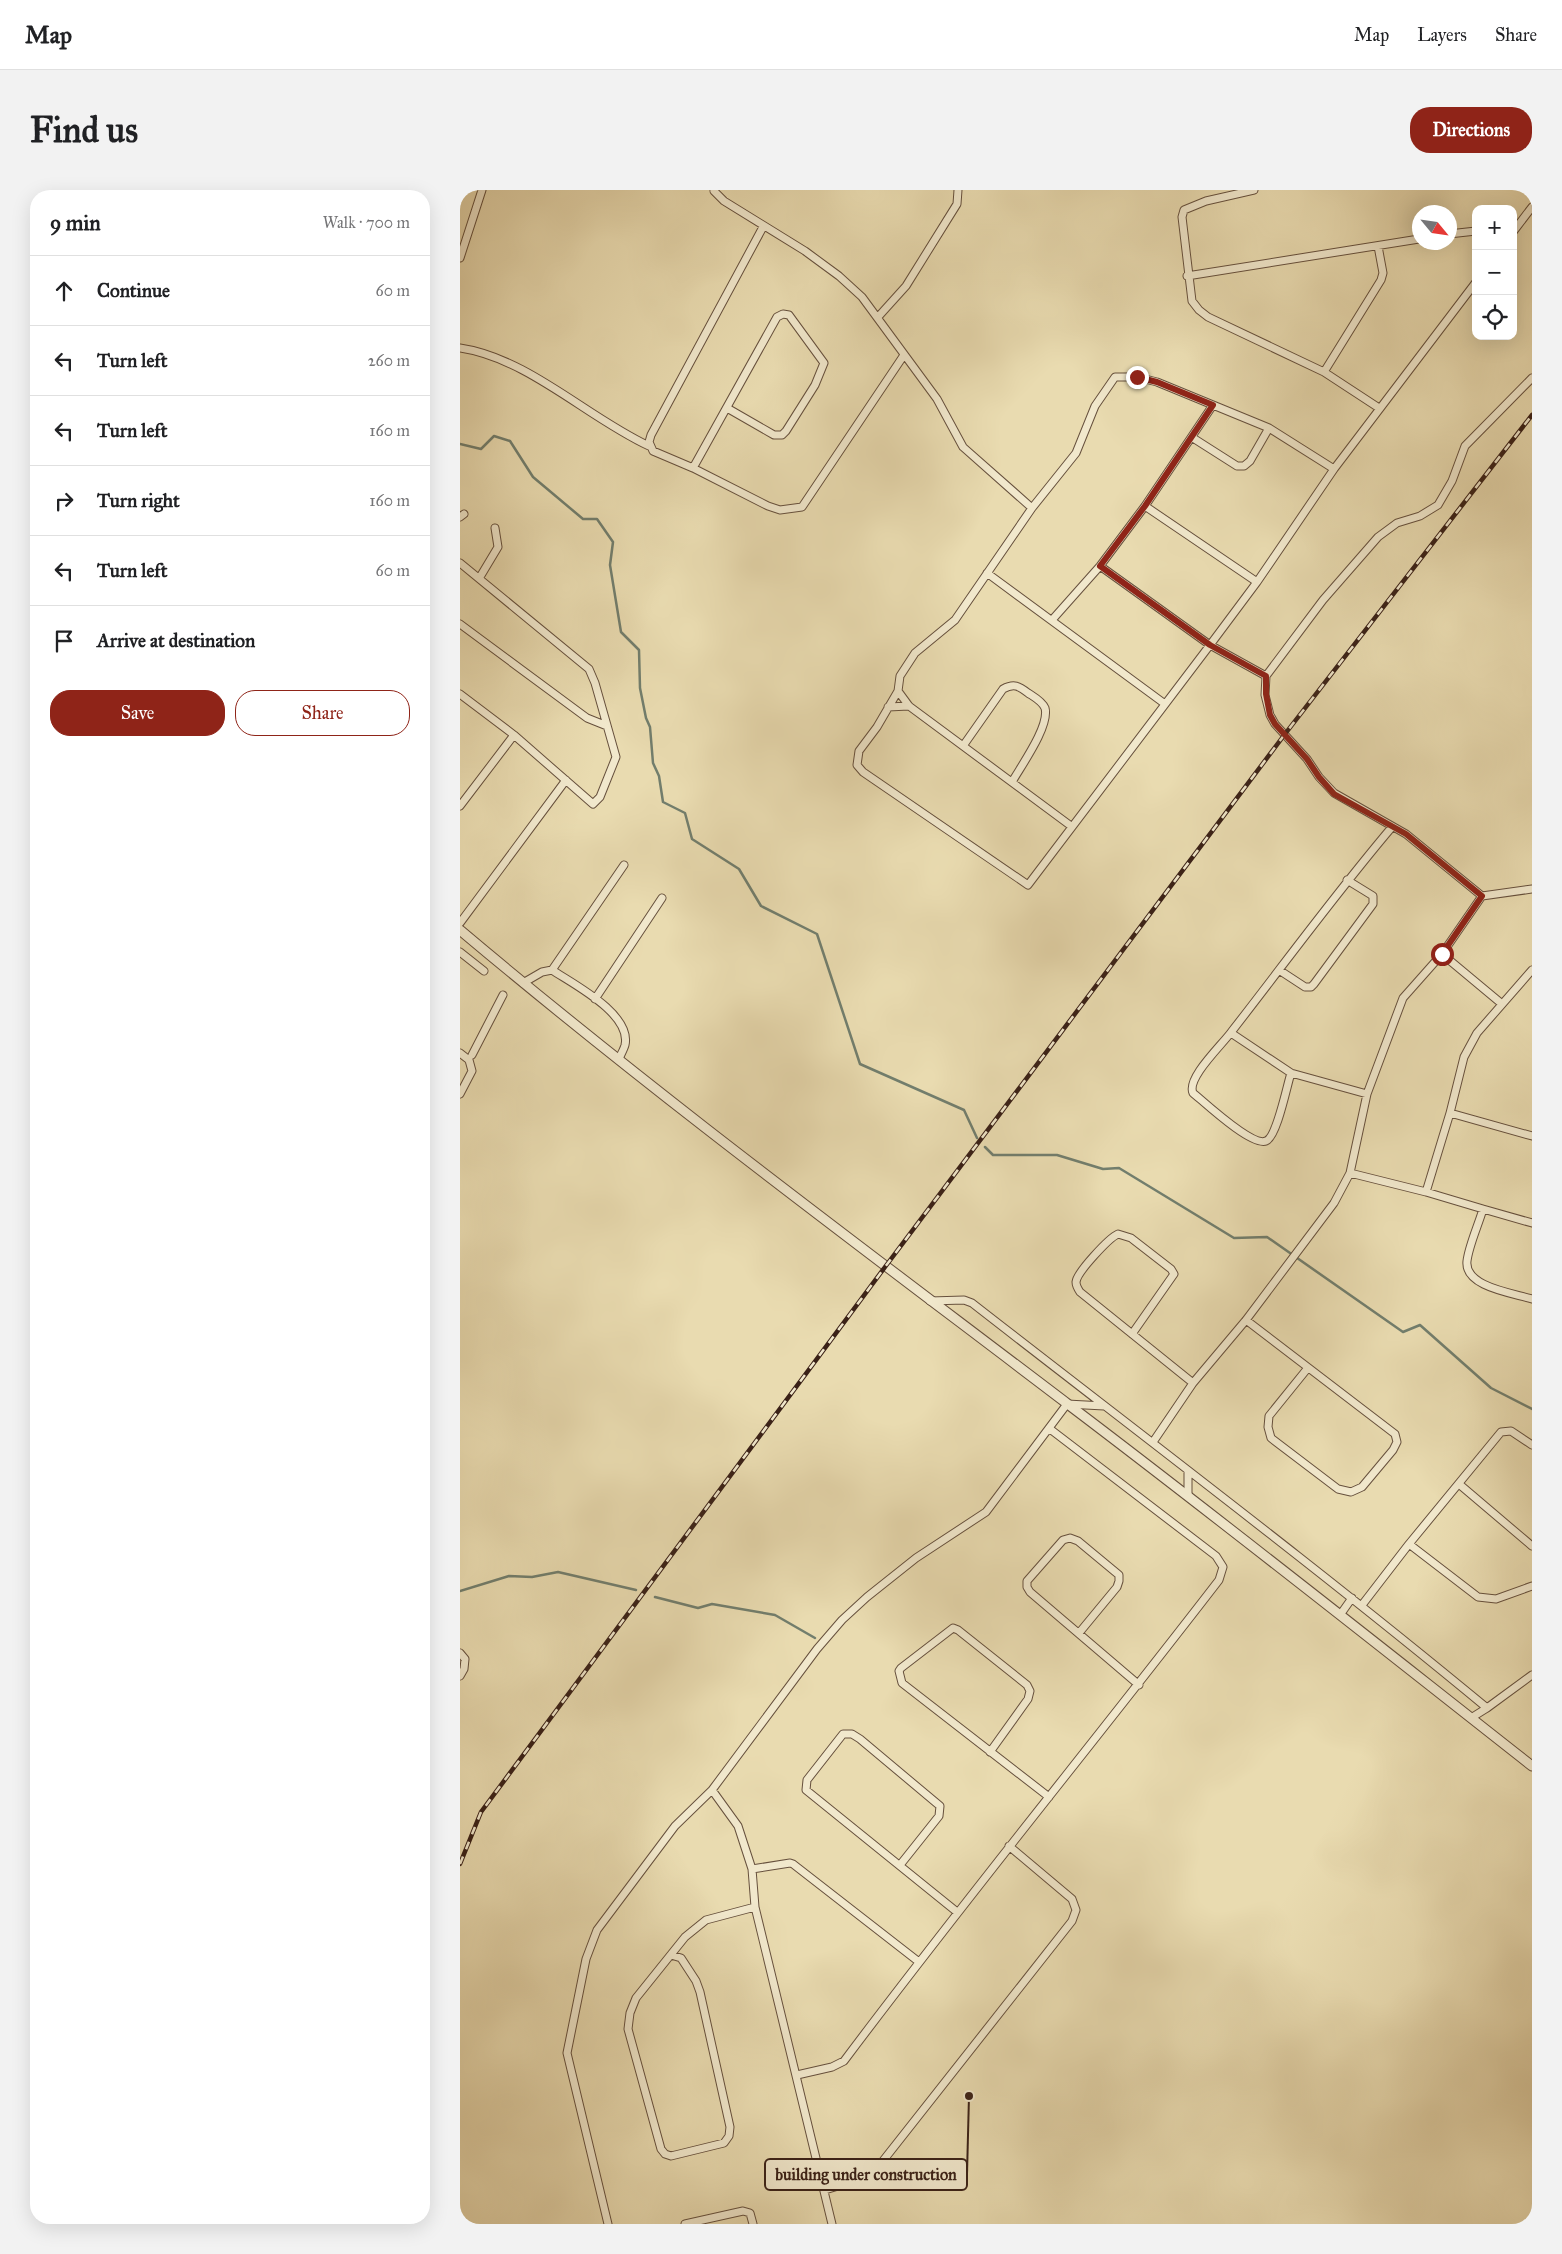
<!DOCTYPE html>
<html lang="en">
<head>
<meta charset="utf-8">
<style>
	body { margin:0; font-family:"IM FELL Great Primer",serif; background:#f2f2f2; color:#202124 }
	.controls { position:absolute; right:15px; top:15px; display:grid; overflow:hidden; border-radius:10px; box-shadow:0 5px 20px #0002 }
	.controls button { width:45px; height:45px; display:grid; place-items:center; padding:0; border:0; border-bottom:1px solid #e0e0e0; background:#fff; color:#202124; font:25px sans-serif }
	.compass { position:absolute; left:952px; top:15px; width:45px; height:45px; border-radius:50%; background:#fff; box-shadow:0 5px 20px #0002; rotate:119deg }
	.stop { position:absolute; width:15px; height:15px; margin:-11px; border:4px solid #8f2418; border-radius:50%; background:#fff }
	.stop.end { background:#8f2418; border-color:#fff; box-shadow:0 1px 5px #0008 }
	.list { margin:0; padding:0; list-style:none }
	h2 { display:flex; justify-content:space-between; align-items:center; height:65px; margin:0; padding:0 20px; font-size:21px }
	h2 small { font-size:16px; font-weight:400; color:#757577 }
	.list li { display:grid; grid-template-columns:32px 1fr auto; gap:15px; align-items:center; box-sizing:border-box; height:70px; padding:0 20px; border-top:1px solid #e0e0e0 }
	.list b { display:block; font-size:19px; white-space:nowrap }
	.list em { font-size:16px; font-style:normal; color:#757577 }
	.actions { display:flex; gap:10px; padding:15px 20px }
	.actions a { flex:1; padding:11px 0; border:1px solid #8f2418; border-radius:20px; text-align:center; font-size:18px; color:#8f2418 }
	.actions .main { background:#8f2418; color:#fff }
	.icon { flex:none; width:28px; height:28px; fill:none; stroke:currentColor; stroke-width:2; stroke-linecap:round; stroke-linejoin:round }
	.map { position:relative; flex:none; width:1072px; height:2034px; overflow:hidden; border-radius:20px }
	header { display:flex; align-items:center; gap:30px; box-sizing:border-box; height:70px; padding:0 25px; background:#fff; border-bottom:1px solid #e0e0e0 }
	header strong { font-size:24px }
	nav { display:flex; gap:28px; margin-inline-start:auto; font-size:18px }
	.intro { display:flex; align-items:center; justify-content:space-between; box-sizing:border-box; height:120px; padding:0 30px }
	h1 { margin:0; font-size:35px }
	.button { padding:12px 22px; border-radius:20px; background:#8f2418; color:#fff; font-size:18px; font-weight:700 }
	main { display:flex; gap:30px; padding:0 30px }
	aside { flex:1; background:#fff; border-radius:20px; box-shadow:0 5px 20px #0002 }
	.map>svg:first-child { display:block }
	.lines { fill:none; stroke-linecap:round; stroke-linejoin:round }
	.stream { stroke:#727e6d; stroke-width:2.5 }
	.minor-casing { stroke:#66503d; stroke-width:9 }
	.tertiary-casing { stroke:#66503d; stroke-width:11 }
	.minor { stroke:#f1e8cc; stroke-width:7 }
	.tertiary { stroke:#f1e8cc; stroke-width:9 }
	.rail-casing { stroke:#3a2117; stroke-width:4.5 }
	.rail { stroke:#f1e8cc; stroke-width:2.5; stroke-dasharray:8; stroke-linecap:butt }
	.route { stroke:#8f2418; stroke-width:6 }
	.leader { fill:none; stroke:#3a2117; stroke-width:2 }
	.callout-dot { fill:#3a2117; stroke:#f1e8cc; stroke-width:2 }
	.callout { fill:#f1e8cc; stroke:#3a2117; stroke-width:2 }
	.callout-label { font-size:16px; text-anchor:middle; font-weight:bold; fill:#3a2117 }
</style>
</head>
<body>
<header>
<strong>Map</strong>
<nav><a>Map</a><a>Layers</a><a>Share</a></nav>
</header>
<div class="intro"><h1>Find us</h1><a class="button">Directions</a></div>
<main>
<aside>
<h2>9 min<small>Walk · 700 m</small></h2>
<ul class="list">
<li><svg class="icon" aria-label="ahead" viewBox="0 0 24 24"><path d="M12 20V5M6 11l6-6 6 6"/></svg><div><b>Continue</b></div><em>60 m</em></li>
<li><svg class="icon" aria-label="left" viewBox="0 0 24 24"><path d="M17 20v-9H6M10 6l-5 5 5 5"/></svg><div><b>Turn left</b></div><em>260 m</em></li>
<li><svg class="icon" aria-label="left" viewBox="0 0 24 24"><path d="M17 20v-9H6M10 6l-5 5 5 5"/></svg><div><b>Turn left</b></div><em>160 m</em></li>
<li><svg class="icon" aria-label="right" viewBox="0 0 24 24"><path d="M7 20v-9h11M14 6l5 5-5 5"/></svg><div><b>Turn right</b></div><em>160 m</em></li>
<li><svg class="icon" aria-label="left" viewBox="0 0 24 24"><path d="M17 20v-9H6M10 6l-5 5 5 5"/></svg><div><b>Turn left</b></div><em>60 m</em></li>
<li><svg class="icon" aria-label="arrive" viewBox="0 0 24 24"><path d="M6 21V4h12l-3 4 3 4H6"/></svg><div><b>Arrive at destination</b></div></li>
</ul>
<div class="actions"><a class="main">Save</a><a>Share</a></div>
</aside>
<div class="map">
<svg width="1072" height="2034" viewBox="0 0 1072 2034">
	<rect width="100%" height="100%" fill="#e9dbb0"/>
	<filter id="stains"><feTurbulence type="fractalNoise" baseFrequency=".004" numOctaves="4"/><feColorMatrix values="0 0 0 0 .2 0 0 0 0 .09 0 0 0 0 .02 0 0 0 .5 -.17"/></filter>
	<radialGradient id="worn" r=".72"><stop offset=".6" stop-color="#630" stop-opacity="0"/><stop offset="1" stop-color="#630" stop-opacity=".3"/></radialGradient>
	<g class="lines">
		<path class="stream" d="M 0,254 L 21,259 L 34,246 L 50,251 L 73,287 L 123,329 L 137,329 L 153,352 L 150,375 L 161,442 L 179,460 L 180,498 L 186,528 L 190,537 L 193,573 L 199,586 L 203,612 L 225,623 L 232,649 L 279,679 L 301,716 L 357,744 L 400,874 L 504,920 L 517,948
			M 525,957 L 533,965 L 597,965 L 643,979 L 659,978 L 774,1048 L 807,1047 L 943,1142 L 960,1135 L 1031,1198 L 1072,1219
			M 0,1401 L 49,1386 L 72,1387 L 98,1382 L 176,1400
			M 195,1407 L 238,1418 L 252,1414 L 315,1425 L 355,1448"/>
		<g class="minor-casing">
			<path id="minor" d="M 794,0 L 746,11 L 724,20 L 722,27 L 732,111 L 739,120 L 748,127 L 864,182 L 919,218
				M 254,1 L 264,11 L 345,61 L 379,86 L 402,107 L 477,209 L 503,257 L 572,318
				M 303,37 L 191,245 L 189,252 L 193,261 L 233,278 L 308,316 L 320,320 L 342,317 L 444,165
				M 1053,42 L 1072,17
				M 989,44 L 1016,41
				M 0,68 L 22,0
				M 727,86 L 959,49
				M 418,127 L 446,96 L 497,14 L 498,0
				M 0,158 C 68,168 128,228 189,256
				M 864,182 L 921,90 L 923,83 L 918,56
				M 733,248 L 777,276 L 784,276 L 790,271 L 809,238
				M 233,278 L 317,127 L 323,124 L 329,125 L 364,173 L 355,195 L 326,241 L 322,245 L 314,245 L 267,218
				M 874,279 L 809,238 L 697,192 L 677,187 L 655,187 L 635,216 L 616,263 L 572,318 L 495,430 L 455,463 L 440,486 L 438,501 L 417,537 L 399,561 L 397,575 L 403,582 L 568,695 L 750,455 L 797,392 L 874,279 L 1016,92
				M 685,316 L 753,215
				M 0,327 L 4,324
				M 0,373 L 129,479 L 135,493 L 156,567 L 140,607 L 133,614 L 54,545 L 0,504
				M 640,376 L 750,455 L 806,486 L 805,505 L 810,525 L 815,534 L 847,569 L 859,587 L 874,603 L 946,644 L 1022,706 L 982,764 L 943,808 L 907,904 L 890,983 L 874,1013 L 786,1130 L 733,1193 L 693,1252
				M 527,383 L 705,514
				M 20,387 L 38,357 L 35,338
				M 592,430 L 640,376 L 685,316 L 797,392
				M 0,434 L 127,528 L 147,536
				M 806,486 L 863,410 L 918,347 L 937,333 L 960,326 L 978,315 L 992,291 L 1005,256 L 1072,188
				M 438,501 L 449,516 L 611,636
				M 428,517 L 449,516
				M 503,556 L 543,499 C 554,493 559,496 568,503 C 574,507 582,511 585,518 C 590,536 561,576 552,592
				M 0,616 L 54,545
				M 1022,706 L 1072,699
				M 0,733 L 106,590
				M 0,762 L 24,781
				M 982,764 L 1042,814
				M 92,780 L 164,675
				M 819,780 L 845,797 L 851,797 L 854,794 L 913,714 L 913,706 L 887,690
				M 63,793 L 82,782 L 92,780 C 113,794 172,824 165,855 C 164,859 161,864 159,869
				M 135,809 L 202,708
				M 771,843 L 831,883
				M 0,863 L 9,870 L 12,881 L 0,904
				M 12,865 L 43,805
				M 907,904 L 831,883 C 827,895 817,947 806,951 C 792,957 744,912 733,903 C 726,888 763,854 772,841 C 825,773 876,703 932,637
				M 990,923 L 1004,867 L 1017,843 L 1072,780
				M 890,983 L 966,1002 L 1023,1019
				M 966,1002 L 990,923 L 1072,946
				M 1072,1033 L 1023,1019 C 1018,1036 1009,1055 1007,1071 C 1004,1097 1053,1103 1072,1109
				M 470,1111 L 504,1110 L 512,1113 C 684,1247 859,1379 1027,1518 L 1011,1528
				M 786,1130 L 935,1244 L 937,1252 L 933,1260 L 902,1297 L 891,1302 L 878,1299 L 811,1248 L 808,1237 L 809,1226 L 847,1179
				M 672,1144 L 714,1084 L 711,1079 L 671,1048 L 658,1044 C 649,1048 617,1082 616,1092 C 616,1096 618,1099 620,1102 L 733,1193
				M 999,1294 L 1072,1356
				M 728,1306 L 728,1281
				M 949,1354 L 1018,1407 L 1036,1409 L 1072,1396
				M 902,1415 L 949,1354 L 1041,1242 L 1051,1241 L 1072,1255
				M 880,1425 L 892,1408
				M 619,1443 L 657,1397 L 659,1391 L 659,1385 L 618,1351 L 610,1348 L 603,1350 L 567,1391 L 567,1397 L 570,1402 L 679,1495
				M 0,1463 L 5,1469 L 4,1479 L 0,1486
				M 1027,1518 L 1072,1485
				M 530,1562 L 568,1509 L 570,1501 L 567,1495 L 498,1440 L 493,1438 L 441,1478 L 439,1481 L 442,1493 L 589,1607
				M 252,1600 L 278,1636 L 292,1679 L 295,1717 L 372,2034
				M 440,1675 L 479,1626 L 480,1616 L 400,1549 L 392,1544 L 383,1544 L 347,1590 L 346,1600 L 497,1722
				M 292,1679 L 330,1673 L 333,1674 L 459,1772
				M 211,1765 L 221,1768 L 236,1791 L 240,1802 L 270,1937 L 269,1946 L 264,1953 L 211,1966 L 205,1964 L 201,1959 L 168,1839 L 170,1823 L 176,1808 L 225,1747 L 246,1730 L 295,1717
				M 337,1885 L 372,1877 L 384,1871 C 506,1708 635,1551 759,1390 L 763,1377 L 756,1366 L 590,1239
				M 365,2000 L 411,1986 L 612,1731 L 616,1720 L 612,1709 L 549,1656
				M 148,2034 L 107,1863 L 126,1769 L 137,1740 L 215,1636 L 252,1600 L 357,1459 L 382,1430 L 407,1407 L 456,1368 L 526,1322 L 607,1214 L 644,1216
				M 225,2034 L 283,2021 L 290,2023 L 293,2034"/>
		</g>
		<g class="tertiary-casing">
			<path id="tertiary" d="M 0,740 C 197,906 404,1059 609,1215 C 765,1333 918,1455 1072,1576"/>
		</g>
		<use href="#minor" class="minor"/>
		<use href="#tertiary" class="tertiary"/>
		<g class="rail-casing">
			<path id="rail" d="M 0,1674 L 21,1622 L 425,1077 L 825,544 L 1072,225"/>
		</g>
		<use href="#rail" class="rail"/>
	</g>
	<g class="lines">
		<path class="route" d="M 677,187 L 697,192 L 753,215 L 685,316 L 640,376 L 750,455 L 806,486 L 806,504 L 810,525 L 815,534 L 847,569 L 859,587 L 874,604 L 946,644 L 1022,706 L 982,764"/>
	</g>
	<path class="leader" d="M509 1906L507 1984"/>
	<circle class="callout-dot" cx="509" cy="1906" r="5"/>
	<rect class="callout" x="305" y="1969" width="202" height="31" rx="5"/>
	<g class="callout-label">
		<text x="406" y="1990">building under construction</text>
	</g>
	<rect width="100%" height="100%" filter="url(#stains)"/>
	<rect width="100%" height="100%" fill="url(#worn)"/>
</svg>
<div class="controls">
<button>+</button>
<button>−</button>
<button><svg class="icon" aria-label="locate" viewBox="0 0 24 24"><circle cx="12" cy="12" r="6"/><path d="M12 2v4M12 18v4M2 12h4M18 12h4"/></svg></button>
</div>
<svg class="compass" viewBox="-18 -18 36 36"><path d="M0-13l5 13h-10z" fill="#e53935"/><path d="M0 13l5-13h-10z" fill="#757577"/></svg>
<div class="stop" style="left:982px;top:764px"></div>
<div class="stop end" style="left:677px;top:187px"></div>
</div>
</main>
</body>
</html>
